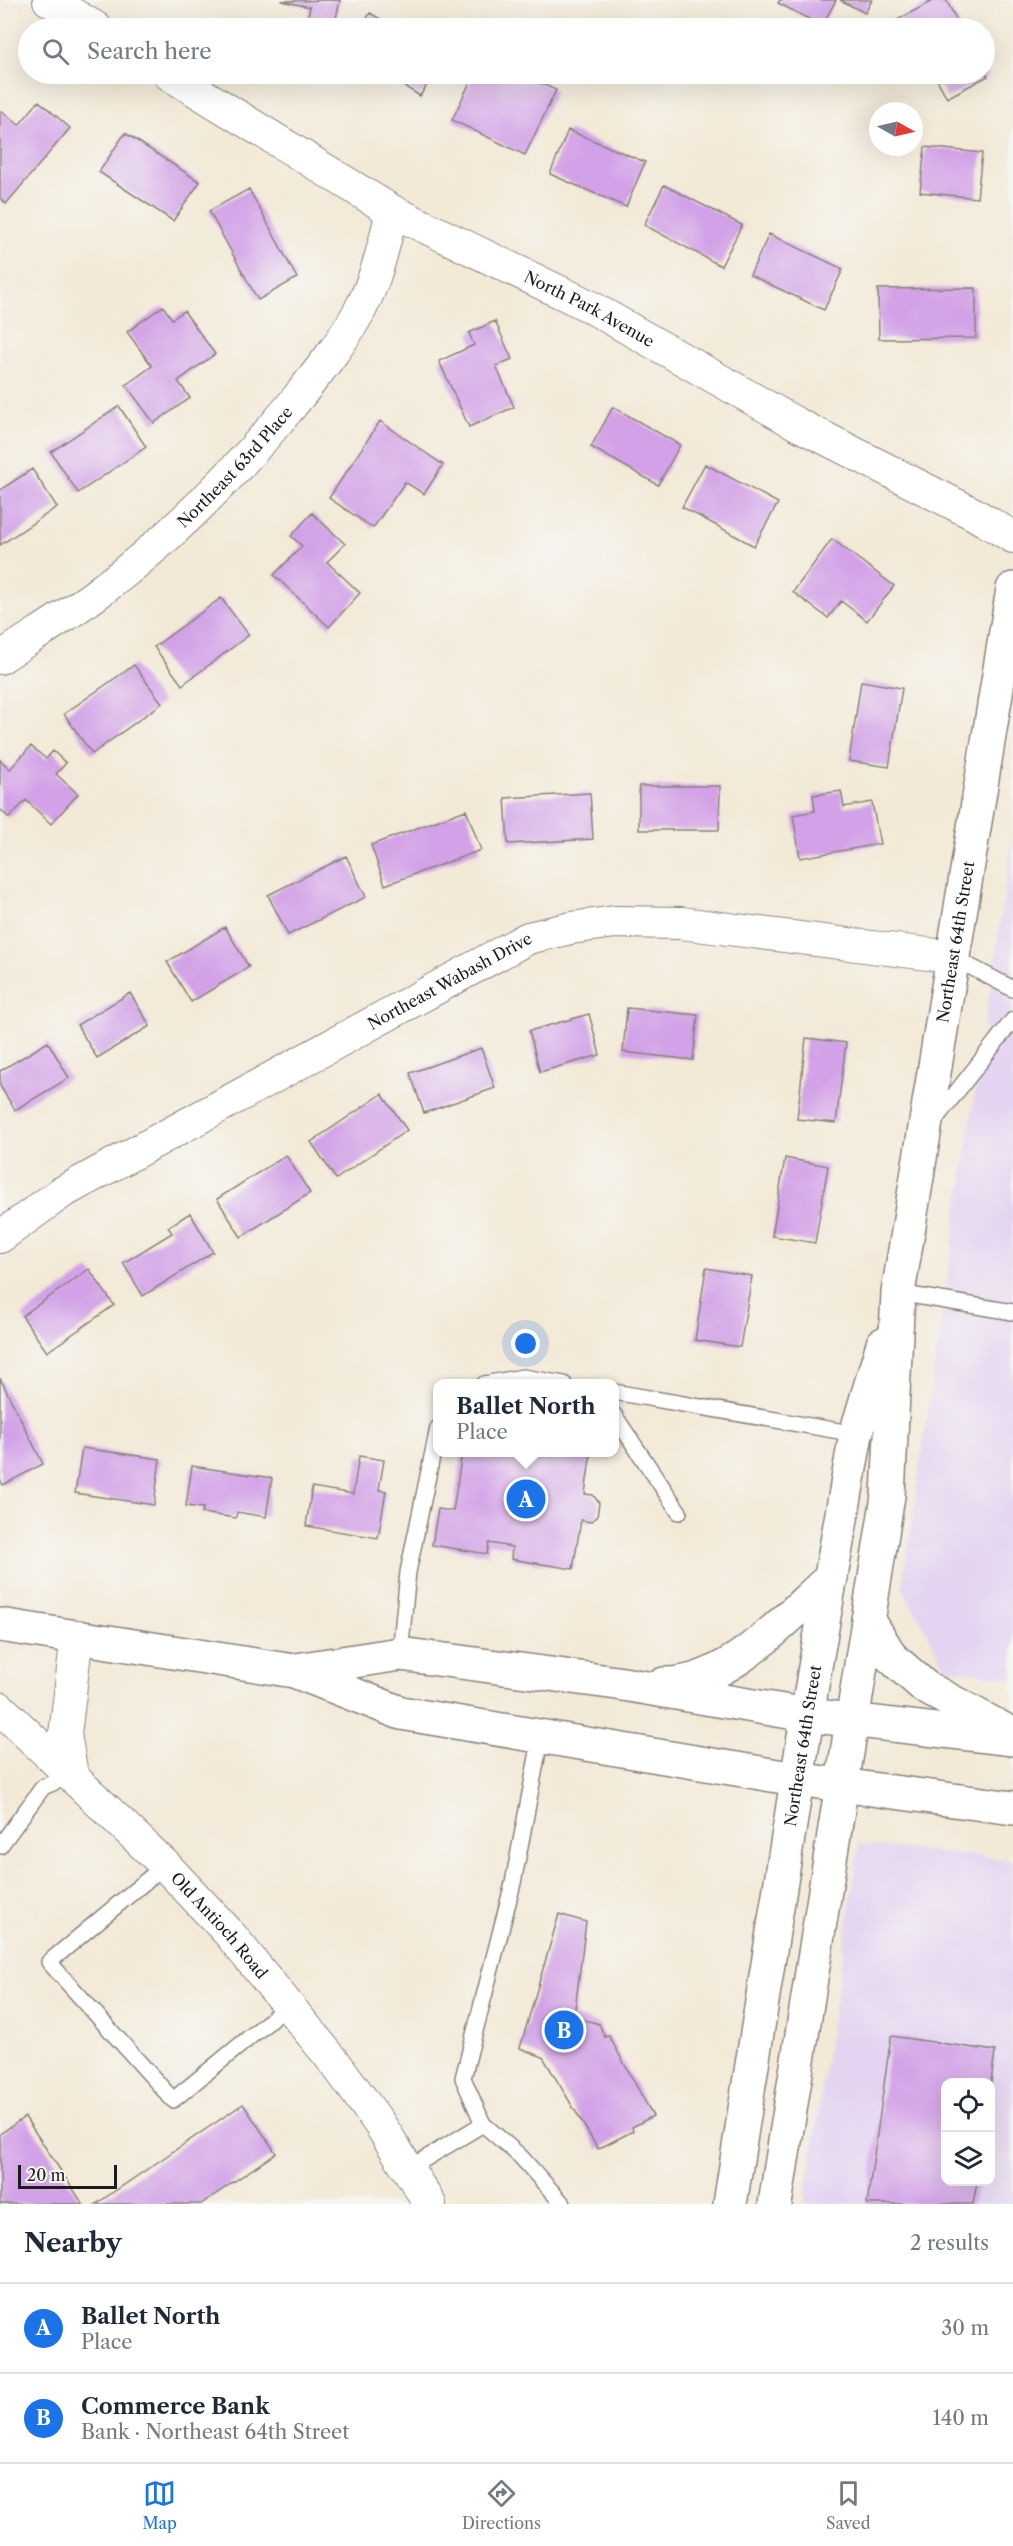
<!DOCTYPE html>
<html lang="en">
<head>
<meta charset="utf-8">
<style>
	body { margin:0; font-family:"Libre Caslon Text",serif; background:#f6f6f7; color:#1f2937 }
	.controls { position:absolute; right:18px; bottom:18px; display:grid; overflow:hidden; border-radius:12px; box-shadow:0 6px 24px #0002 }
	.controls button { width:54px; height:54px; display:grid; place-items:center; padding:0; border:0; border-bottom:2px solid #e0e1e3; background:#fff; color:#1f2937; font:30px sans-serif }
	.compass { position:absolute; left:869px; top:102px; width:54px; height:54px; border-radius:50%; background:#fff; box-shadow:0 6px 24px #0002; rotate:98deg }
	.scale { position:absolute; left:18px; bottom:15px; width:99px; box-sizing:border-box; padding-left:6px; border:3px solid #1c1c1c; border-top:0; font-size:16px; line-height:21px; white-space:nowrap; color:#1c1c1c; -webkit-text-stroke:4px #f6f6f2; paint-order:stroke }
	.you { position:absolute; left:526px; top:1344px; width:21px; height:21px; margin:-15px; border:4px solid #fff; border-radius:50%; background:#1a73e8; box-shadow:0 0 0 9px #1a73e833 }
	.badge { display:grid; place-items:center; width:39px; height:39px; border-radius:50%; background:#1a73e8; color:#fff; font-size:20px; font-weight:700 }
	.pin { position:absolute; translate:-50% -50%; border:3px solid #fff; box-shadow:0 2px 6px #0006 }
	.popup { position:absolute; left:433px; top:1379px; width:186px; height:78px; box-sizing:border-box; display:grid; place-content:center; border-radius:12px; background:#fff; filter:drop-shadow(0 2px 4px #0005); font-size:20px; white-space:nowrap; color:#747a83 }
	.popup b { font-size:22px; color:#1f2937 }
	.popup::after { content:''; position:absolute; left:50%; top:100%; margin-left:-12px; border:12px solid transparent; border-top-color:#fff }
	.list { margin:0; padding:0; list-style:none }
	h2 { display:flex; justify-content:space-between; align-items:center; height:78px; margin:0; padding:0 24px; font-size:26px }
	h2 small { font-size:20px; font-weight:400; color:#747a83 }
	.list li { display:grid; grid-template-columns:39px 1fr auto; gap:18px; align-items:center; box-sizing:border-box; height:90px; padding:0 24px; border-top:2px solid #e0e1e3 }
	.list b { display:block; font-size:22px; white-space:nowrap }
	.list p { margin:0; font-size:20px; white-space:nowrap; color:#747a83 }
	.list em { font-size:20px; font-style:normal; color:#747a83 }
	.icon { flex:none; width:33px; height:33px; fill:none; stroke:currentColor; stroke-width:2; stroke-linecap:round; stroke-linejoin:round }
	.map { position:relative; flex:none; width:1013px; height:2204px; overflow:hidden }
	.search { position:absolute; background:#fff; box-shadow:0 6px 24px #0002; left:18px; right:18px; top:18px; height:66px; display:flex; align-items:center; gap:15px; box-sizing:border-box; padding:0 21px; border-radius:33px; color:#747a83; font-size:22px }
	.sheet { height:258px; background:#fff }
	nav { display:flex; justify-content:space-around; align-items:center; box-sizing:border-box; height:84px; border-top:2px solid #e0e1e3; background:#fff; font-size:16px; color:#747a83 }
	nav a { display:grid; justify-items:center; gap:3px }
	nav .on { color:#1a73e8 }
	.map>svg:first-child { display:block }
	.built { fill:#e4d3f1; fill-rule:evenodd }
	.building { fill:#d2a1e7 }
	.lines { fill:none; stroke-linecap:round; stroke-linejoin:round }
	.lane-casing { stroke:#88827a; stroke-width:18 }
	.street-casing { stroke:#88827a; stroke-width:34 }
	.secondary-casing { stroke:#88827a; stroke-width:36 }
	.primary-casing { stroke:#88827a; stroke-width:36 }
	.lane { stroke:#fff; stroke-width:15 }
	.street { stroke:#fff; stroke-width:32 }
	.secondary { stroke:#fff; stroke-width:33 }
	.primary { stroke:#fff; stroke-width:33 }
	.labels { text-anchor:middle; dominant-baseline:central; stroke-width:4.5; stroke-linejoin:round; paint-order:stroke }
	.street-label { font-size:16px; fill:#1c1c1c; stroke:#f6f6f2 }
</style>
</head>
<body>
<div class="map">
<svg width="1013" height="2204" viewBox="0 0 1013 2204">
	<rect width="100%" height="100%" fill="#f6f6f2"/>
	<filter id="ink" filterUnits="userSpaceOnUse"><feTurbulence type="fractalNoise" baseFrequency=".0167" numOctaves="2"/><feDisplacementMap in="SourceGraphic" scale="12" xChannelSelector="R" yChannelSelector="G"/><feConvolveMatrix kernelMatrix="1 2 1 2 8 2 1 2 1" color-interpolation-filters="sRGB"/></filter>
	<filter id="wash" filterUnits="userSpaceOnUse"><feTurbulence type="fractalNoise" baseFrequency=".008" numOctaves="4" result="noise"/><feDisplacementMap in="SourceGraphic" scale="24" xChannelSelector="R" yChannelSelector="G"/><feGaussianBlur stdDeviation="1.35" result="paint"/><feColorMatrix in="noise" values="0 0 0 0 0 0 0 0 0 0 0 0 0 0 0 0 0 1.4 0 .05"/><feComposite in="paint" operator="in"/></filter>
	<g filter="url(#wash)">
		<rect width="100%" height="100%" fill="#f3e9d7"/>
		<path class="built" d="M 1013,834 L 1013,1679 L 946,1668 L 902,1587 Z
			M 859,1844 L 1013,1860 L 1013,2204 L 804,2204 ZM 946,2082 L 990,2082 L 990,2182 L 946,2182 Z"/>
		<g id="blocks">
			<path class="building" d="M 340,0 L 334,28 L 305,28 L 310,7 L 281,1 Z
				M 780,0 L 836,0 L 822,26 L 778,3 Z
				M 840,0 L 872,0 L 865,13 Z
				M 934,0 L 946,0 L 961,28 L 887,28 L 886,26 Z
				M 370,13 L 396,28 L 361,28 Z
				M 984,70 L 988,76 L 947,98 L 934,74 L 984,74 Z
				M 384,74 L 434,74 L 420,96 Z
				M 474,74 L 488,80 L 491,74 L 520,74 L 556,90 L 525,155 L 452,120 Z
				M 39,101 L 70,128 L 6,204 L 0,198 L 0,113 L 2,111 L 19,125 Z
				M 568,130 L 645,162 L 626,207 L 550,174 Z
				M 125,133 L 200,182 L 173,221 L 99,172 Z
				M 925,147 L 982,153 L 977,198 L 920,192 Z
				M 664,185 L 742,225 L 721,266 L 644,225 Z
				M 249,189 L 297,278 L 258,300 L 209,211 Z
				M 769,234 L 843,269 L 824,310 L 750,275 Z
				M 976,288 L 976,338 L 879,339 L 878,289 Z
				M 163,306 L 172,319 L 184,311 L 215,354 L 178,381 L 190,398 L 154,423 L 126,385 L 152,366 L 127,332 Z
				M 495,321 L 512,359 L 496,366 L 514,407 L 469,427 L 439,361 L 474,345 L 469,333 Z
				M 119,406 L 146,447 L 78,493 L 51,452 Z
				M 613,407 L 680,445 L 658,485 L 591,447 Z
				M 380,421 L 443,465 L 424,494 L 405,482 L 373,528 L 329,498 Z
				M 705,464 L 778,503 L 754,546 L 682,507 Z
				M 32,469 L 57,507 L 0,545 L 0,490 Z
				M 312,513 L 345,544 L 327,562 L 360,593 L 329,627 L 274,575 L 302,546 L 291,536 Z
				M 832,539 L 894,586 L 867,621 L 841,601 L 828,618 L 793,592 Z
				M 221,598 L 249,635 L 182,685 L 154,647 Z
				M 134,665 L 162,703 L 92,754 L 64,714 Z
				M 861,681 L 902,688 L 889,767 L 849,761 Z
				M 31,746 L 46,759 L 53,751 L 66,763 L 56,774 L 78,794 L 51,824 L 26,800 L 9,818 L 0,809 L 0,760 L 10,769 Z
				M 639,786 L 720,786 L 719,830 L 639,830 Z
				M 841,791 L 844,807 L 872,802 L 880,844 L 800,858 L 793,815 L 815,811 L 813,795 Z
				M 590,793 L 593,839 L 508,844 L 505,798 Z
				M 466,810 L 481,850 L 385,885 L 371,845 Z
				M 346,856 L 366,897 L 288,935 L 268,895 Z
				M 225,927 L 249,967 L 191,1002 L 167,962 Z
				M 130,993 L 150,1026 L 97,1058 L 77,1025 Z
				M 627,1008 L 698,1015 L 693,1060 L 623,1052 Z
				M 589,1014 L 600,1055 L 540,1072 L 529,1031 Z
				M 806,1038 L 846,1043 L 836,1123 L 797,1119 Z
				M 48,1042 L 69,1078 L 15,1110 L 0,1086 L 0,1071 Z
				M 481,1048 L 495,1088 L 424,1113 L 410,1073 Z
				M 382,1094 L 407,1130 L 336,1179 L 311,1142 Z
				M 286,1155 L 310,1193 L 241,1237 L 217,1199 Z
				M 785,1158 L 828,1166 L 815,1243 L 772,1236 Z
				M 190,1213 L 213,1252 L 143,1296 L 123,1263 L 172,1233 L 168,1227 Z
				M 706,1268 L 752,1276 L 740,1347 L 695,1340 Z
				M 89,1269 L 114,1305 L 47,1352 L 22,1316 Z
				M 0,1378 L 43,1464 L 3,1485 L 0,1479 Z
				M 82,1448 L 160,1459 L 154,1505 L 75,1493 Z
				M 462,1452 L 591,1452 L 585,1494 L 593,1495 L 599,1503 L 597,1517 L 590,1522 L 581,1520 L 573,1569 L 511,1559 L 512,1547 L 489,1543 L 487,1554 L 432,1545 L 438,1509 L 453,1511 Z
				M 359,1456 L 384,1460 L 379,1490 L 386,1491 L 378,1538 L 306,1526 L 312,1487 L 353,1494 Z
				M 192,1466 L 272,1478 L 266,1517 L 237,1512 L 236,1518 L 202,1513 L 203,1508 L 186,1506 Z
				M 559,1914 L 586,1922 L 574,2017 L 599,2024 L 605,2037 L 609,2036 L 653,2116 L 632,2127 L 633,2131 L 598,2149 L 543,2057 L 520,2048 Z
				M 891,2036 L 995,2051 L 991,2082 L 946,2082 L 946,2182 L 977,2182 L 973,2204 L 867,2204 Z
				M 243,2104 L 276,2153 L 201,2204 L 96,2204 Z
				M 25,2117 L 83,2204 L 0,2204 L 0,2134 Z"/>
		</g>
	</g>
	<g filter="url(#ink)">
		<use href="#blocks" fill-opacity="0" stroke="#88827a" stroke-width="1.5"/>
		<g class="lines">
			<g class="lane-casing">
				<path id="lane" d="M 952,957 L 1013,989
					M 933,1122 L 1013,1020
					M 898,1293 L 1013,1312
					M 484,1384 L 523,1377 L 564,1384
					M 614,1392 L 856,1434
					M 614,1415 L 679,1512
					M 400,1654 L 408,1572 L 438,1428
					M 541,1736 L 513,1883 L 463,2078 L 483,2124 L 520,2156 L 563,2204
					M 0,1846 L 43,1787 L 72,1775
					M 165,1865 L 49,1962 L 173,2100 L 289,2005
					M 408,2169 L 483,2124"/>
			</g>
			<g class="street-casing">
				<g id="street">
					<path d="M 49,0 L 96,28"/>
					<path id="s1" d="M 169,74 L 392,211 L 589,306 L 797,424 L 974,514 L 1013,537"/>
					<path id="s2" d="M 0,658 C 30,638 61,619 91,598 C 165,544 232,477 291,406 C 315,376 341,345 360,310 C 376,280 384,245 392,211"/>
					<path id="s3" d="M 0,1237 L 61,1193 L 528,938 L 571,928 L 615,922 L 681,923 L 952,957"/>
					<path id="s4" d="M 0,1708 L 165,1865 L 228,1932 L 336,2064 L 379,2123 L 430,2204"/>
					<path d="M 72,1775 L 65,1734 L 77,1636"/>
				</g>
			</g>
			<g class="secondary-casing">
				<g id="secondary">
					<path id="s5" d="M 730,2204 L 814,1673 L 856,1434 L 883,1344"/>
					<path id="s6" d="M 775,2204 L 888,1496 L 898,1293 L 1013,589"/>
				</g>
			</g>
			<g class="primary-casing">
				<path id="primary" d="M 868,1619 L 891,1657 L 925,1687 L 1006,1731
					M 0,1625 L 294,1671 L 401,1713 L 796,1779 L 1013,1808
					M 296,1670 L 400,1654 L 617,1683 L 807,1715 L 1013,1739
					M 664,1684 C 729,1685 785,1618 831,1578"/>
			</g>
			<use href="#lane" class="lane"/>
			<use href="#street" class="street"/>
			<use href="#secondary" class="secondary"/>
			<use href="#primary" class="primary"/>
		</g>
	</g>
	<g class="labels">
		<g class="street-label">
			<text stroke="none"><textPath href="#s1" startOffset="482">North Park Avenue</textPath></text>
			<text stroke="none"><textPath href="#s2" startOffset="304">Northeast 63rd Place</textPath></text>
			<text stroke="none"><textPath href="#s6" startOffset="1276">Northeast 64th Street</textPath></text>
			<text stroke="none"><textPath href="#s3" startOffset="518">Northeast Wabash Drive</textPath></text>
			<text stroke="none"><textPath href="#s5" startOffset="464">Northeast 64th Street</textPath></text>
			<text stroke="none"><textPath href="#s4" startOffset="309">Old Antioch Road</textPath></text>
		</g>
	</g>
</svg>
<div class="controls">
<button><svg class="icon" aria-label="locate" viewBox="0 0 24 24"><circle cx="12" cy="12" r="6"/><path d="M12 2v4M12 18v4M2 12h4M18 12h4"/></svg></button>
<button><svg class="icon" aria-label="layers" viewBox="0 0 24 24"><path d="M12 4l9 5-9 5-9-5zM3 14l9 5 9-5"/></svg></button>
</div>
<svg class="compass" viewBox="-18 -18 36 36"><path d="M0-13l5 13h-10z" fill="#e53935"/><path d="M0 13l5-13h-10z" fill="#747a83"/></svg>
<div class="scale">20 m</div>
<div class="you"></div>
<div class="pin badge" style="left:526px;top:1499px">A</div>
<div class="popup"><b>Ballet North</b>Place</div>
<div class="pin badge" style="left:564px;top:2030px">B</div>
<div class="search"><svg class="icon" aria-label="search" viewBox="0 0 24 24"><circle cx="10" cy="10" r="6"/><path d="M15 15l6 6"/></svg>Search here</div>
</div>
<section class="sheet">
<h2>Nearby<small>2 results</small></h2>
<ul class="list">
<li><span class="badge">A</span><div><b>Ballet North</b><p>Place</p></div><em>30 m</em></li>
<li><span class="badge">B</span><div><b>Commerce Bank</b><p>Bank · Northeast 64th Street</p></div><em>140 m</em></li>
</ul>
</section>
<nav>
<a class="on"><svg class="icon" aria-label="map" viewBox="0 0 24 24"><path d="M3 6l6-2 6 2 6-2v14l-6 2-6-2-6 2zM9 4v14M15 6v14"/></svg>Map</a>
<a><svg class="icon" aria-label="directions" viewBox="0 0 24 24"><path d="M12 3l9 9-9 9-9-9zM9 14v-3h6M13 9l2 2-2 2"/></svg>Directions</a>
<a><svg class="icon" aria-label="saved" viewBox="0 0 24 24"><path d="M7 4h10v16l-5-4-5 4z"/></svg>Saved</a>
</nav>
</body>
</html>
